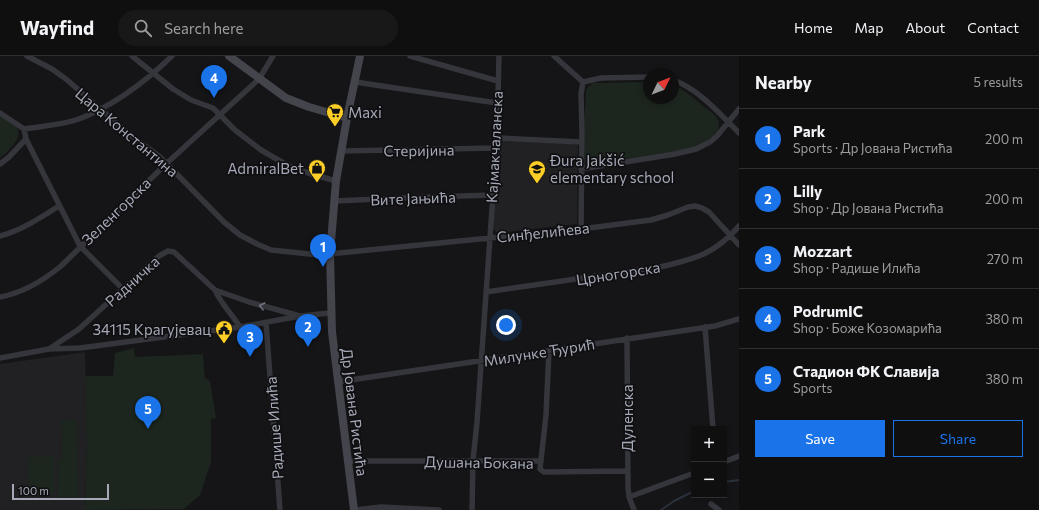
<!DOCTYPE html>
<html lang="en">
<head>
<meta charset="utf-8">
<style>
	body { margin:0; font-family:Commissioner,sans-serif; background:#191819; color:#f1f3f6 }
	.controls { position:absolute; right:12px; bottom:12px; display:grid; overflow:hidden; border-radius:0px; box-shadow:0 2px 6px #0003 }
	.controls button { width:36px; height:36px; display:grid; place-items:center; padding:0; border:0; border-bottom:1px solid #302f30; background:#100f10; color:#f1f3f6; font:20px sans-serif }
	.compass { position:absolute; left:643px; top:12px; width:36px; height:36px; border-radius:50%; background:#100f10; box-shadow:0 2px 6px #0003; rotate:47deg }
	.scale { position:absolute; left:12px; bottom:10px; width:97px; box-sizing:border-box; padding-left:4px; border:2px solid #a5a9b7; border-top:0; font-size:11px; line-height:14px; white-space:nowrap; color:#a5a9b7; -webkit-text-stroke:3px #100f11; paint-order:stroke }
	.you { position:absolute; left:506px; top:269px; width:14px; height:14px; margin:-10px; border:3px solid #fff; border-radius:50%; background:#1a73e8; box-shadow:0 0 0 6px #1a73e833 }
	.badge { display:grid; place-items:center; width:26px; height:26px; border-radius:50%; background:#1a73e8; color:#fff; font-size:13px; font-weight:700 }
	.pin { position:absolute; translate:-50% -33px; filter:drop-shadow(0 1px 2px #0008) }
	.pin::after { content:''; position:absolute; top:21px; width:14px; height:12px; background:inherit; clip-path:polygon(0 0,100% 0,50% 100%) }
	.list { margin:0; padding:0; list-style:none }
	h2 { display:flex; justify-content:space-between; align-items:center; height:52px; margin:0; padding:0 16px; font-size:17px }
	h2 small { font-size:13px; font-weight:400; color:#9c9c9f }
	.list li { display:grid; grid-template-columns:26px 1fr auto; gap:12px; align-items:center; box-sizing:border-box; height:60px; padding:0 16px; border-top:1px solid #302f30 }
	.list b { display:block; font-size:15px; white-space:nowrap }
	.list p { margin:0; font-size:13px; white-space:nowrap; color:#9c9c9f }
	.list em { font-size:13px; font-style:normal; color:#9c9c9f }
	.actions { display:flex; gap:8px; padding:12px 16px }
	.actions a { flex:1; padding:9px 0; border:1px solid #1a73e8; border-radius:0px; text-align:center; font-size:14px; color:#1a73e8 }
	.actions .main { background:#1a73e8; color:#fff }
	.icon { flex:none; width:22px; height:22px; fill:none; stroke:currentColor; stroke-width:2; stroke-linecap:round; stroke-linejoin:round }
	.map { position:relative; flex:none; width:739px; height:454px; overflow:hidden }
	header { display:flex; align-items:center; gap:24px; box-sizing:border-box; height:56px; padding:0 20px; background:#100f10; border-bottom:1px solid #302f30 }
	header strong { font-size:19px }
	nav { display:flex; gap:22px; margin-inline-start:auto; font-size:14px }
	.search { width:280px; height:36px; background:#191819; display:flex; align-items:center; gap:10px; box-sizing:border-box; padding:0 14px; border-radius:22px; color:#9c9c9f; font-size:15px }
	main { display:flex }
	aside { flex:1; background:#100f10 }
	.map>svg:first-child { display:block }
	.built { fill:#212023 }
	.green { fill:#1c251e }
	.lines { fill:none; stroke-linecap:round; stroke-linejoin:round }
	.stream { stroke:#2a313b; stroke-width:2 }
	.street { stroke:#35353c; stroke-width:5.5 }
	.secondary { stroke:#43444c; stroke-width:8 }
	.oneway { stroke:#737580 }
	.labels { text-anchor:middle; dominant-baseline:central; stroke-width:3.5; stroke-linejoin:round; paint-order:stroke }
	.poi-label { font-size:15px; fill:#a5a9b7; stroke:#100f11; text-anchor:start }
	.street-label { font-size:15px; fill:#a5a9b7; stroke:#100f11 }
</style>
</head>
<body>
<header>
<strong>Wayfind</strong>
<div class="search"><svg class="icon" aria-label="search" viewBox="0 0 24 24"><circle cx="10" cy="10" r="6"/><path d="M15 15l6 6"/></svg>Search here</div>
<nav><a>Home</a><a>Map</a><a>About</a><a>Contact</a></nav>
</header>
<main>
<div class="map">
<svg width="739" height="454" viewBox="0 0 739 454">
	<rect width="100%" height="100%" fill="#151416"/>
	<path class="built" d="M 501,85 L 575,88 L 578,89 L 577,168 L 497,177 L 493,173 L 492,169 Z
		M 85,296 L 87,388 L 85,454 L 0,454 L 0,308 Z"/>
	<path class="green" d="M 649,26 L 649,42 L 673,42 L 673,29 C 685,34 694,42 703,50 C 709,54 719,60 719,68 C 720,81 696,91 687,94 L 588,108 L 585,105 L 584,69 L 586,36 L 587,32 L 593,27 Z
		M 0,59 C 12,67 26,72 14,88 C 10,93 6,98 0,102 Z
		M 134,292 L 135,301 L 203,298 L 205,322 L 210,325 L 216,362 L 211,363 L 211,406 L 200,439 L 184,453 L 85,454 L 87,388 L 85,320 L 113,320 L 115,297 Z
		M 77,364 L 78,441 L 58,441 L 57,403 L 62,402 L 61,365 Z
		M 54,400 L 54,438 L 29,438 L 28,401 Z"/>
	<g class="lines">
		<path class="stream" d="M 724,426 L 739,424
			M 661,454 L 674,445 L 694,435"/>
		<path class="street" d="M 27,0 L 52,13 L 66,23 L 129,78 L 160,101 L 224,166 L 240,179 L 257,188 L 271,194 L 319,199 L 581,173 L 651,164 L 668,159 L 688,151 L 695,150 L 702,152 L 709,156 L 739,189
			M 132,0 L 173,33 L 191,44 L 213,52 L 235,74 L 261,94 L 287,109 L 311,118 L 336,125
			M 410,0 L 498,25
			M 554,0 L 583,26 L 581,38 L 582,77 L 581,173
			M 673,24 C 699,33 720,58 739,77
			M 355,26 L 497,47
			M 583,26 L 601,22 L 649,21
			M 0,57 L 24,73 L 26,83 L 80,190 L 123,233
			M 24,73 C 42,70 62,69 79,63 C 115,49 144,27 172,0
			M 497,82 L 581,86
			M 341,95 L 496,92
			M 0,108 L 9,101 L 26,83
			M 581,113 L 675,98 L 696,93 L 710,86 L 717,80 L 739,53
			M 334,145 L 402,142 L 492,139
			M 0,180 C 22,174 40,162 59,150
			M 215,234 C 221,248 232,258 240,271
			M 486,236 L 660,211 C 695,203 715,198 739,170
			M 0,241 C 22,237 44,224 61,210 L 167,107 L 259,23 L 273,0
			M 266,267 L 280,454
			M 705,271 L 713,373
			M 627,282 L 628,432 L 629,441 L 634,454
			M 49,293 L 80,292 L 240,271 L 300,260 L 330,257
			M 549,295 L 546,359 L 540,413 L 544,416 L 627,415
			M 0,302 L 49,293 L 79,273 L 159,200 L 168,195 L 174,196 L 215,234 L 249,246 L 300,260
			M 337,326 L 715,270 L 739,263
			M 347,405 L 541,405
			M 724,406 L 739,400
			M 629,441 L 694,417
			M 711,448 L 719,454
			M 355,454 L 381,451 L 439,454
			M 472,454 L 473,404 L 477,366 L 497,82 L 499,0"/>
		<path class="secondary" d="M 229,0 L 286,42 L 309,51 L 347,62
			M 354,454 L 332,276 L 330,198 L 336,125 L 347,62 L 360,0"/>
	</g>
	<defs><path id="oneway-chevron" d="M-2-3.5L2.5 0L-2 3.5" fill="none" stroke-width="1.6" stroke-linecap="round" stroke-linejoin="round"/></defs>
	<use class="oneway" href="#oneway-chevron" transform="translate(262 250) rotate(-166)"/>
	<defs>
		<g id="supermarket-pin" transform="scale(0.9)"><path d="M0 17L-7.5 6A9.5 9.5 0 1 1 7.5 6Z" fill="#fcce27" stroke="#100f11"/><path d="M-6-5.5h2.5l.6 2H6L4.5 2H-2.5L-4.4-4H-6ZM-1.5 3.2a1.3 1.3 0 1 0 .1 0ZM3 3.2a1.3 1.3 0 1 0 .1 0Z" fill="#111"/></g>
		<g id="shop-pin" transform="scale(0.9)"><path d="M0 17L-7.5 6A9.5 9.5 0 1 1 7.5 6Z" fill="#fcce27" stroke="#100f11"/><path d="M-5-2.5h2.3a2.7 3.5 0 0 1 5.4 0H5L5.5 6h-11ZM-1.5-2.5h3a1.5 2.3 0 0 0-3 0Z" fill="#111"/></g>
		<g id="school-pin" transform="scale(0.9)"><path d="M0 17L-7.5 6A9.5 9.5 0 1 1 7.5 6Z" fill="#fcce27" stroke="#100f11"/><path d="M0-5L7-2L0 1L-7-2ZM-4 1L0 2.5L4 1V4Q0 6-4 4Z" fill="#111"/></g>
		<g id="civic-pin" transform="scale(0.9)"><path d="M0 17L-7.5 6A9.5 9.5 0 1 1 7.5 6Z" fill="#fcce27" stroke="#100f11"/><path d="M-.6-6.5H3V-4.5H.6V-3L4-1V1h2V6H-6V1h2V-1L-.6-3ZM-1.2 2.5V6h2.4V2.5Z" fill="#111"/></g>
	</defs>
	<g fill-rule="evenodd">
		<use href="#supermarket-pin" x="335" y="56"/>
		<use href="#shop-pin" x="317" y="112"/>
		<use href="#school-pin" x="537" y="113"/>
		<use href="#civic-pin" x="224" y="273"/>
	</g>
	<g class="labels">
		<g class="poi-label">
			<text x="348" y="56">Maxi</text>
			<text x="550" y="104">Đura Jakšić<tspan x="550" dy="17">elementary school</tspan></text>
			<text x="304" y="112" text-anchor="end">AdmiralBet</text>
			<text x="211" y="273" text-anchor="end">34115 Крагујевац</text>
		</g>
		<g class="street-label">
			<text transform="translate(127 76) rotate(40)">Цара Константина</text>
			<text transform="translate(494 91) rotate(-87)">Кајмакчаланска</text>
			<text transform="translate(419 94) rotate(-1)">Стеријина</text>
			<text transform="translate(413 142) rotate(-2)">Вите Јањића</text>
			<text transform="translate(116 155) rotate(-44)">Зеленгорска</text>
			<text transform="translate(543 176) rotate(-6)">Синђелићева</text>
			<text transform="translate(618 217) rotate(-9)">Црногорска</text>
			<text transform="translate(132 225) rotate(-42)">Радничка</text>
			<text transform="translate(539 296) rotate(-9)">Милунке Ђурић</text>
			<text transform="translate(355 356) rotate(83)">Др Јована Ристића</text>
			<text transform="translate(627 362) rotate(-90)">Дуленска</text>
			<text transform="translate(274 372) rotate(-94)">Радише Илића</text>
			<text transform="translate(479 406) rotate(1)">Душана Бокана</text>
		</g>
	</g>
</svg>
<div class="controls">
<button>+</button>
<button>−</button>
</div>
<svg class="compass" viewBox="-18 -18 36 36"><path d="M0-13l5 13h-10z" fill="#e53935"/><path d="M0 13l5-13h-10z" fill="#9c9c9f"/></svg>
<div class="scale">100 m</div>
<div class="you"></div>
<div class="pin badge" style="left:323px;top:211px">1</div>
<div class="pin badge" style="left:308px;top:291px">2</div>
<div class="pin badge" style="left:250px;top:301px">3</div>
<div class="pin badge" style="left:214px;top:42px">4</div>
<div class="pin badge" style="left:148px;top:373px">5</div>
</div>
<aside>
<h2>Nearby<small>5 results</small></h2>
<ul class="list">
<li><span class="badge">1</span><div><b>Park</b><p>Sports · Др Јована Ристића</p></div><em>200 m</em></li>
<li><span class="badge">2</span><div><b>Lilly</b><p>Shop · Др Јована Ристића</p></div><em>200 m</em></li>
<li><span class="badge">3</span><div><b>Mozzart</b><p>Shop · Радише Илића</p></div><em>270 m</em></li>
<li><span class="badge">4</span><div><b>PodrumIC</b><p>Shop · Боже Козомарића</p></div><em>380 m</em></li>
<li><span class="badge">5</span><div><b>Стадион ФК Славија</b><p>Sports</p></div><em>380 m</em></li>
</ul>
<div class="actions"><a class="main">Save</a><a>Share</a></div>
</aside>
</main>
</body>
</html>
